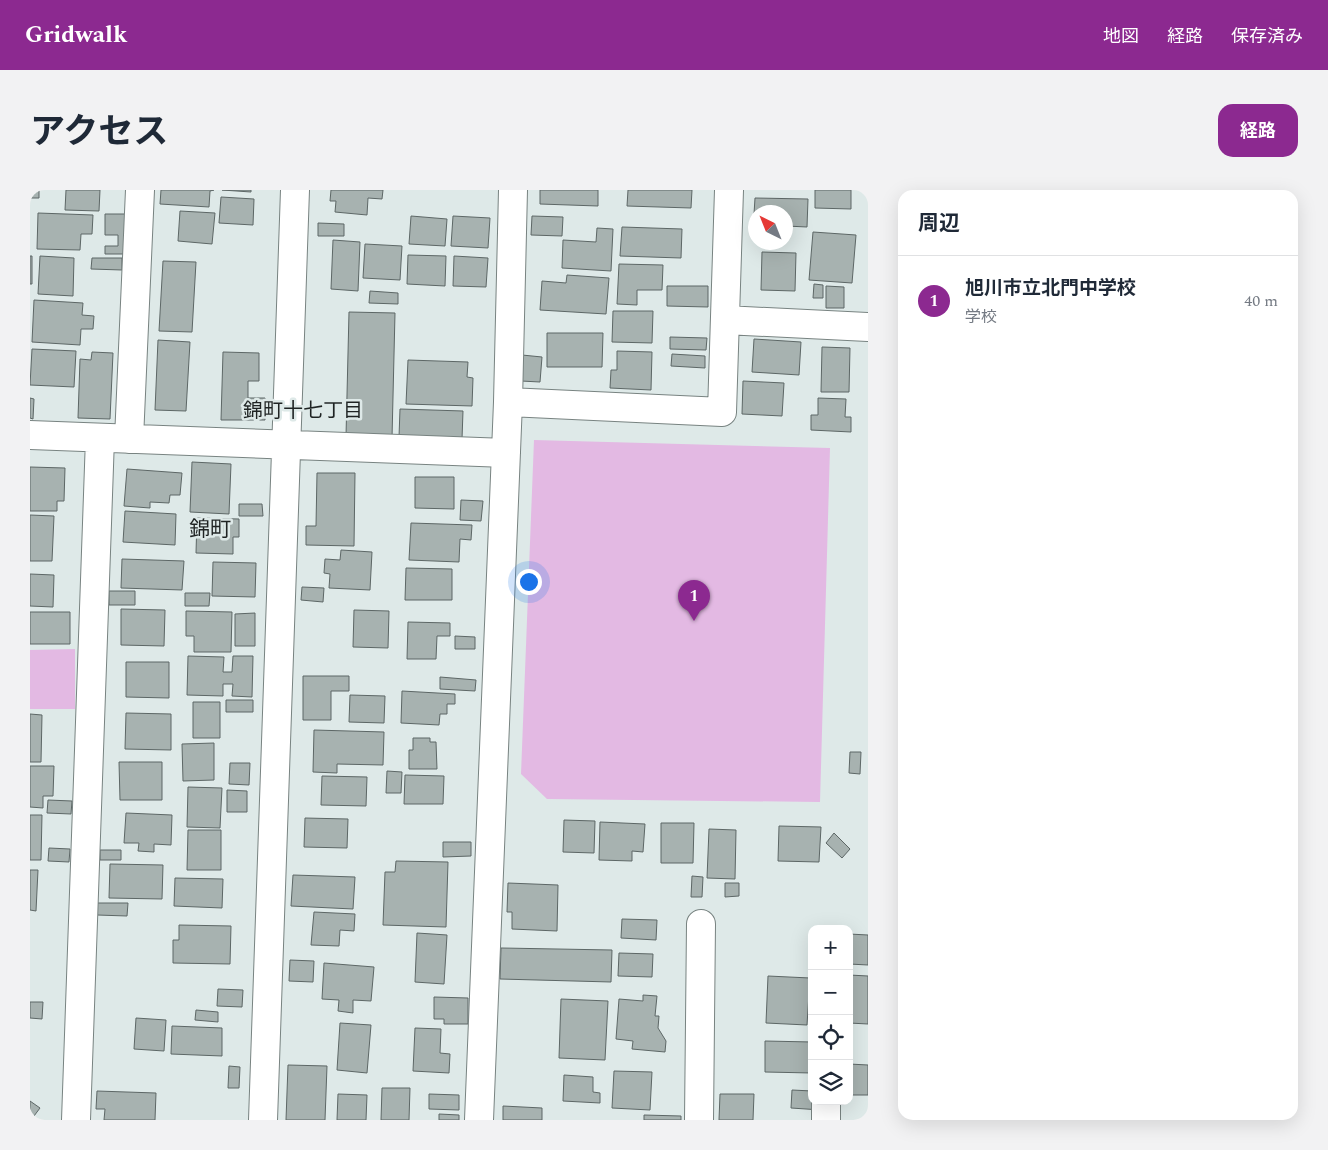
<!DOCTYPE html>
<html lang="ja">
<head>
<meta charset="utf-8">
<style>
	body { margin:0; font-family:Spectral,"Noto Sans JP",serif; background:#f2f2f3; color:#1f2937 }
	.controls { position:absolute; right:15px; bottom:15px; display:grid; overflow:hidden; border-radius:10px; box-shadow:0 5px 20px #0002 }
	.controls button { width:45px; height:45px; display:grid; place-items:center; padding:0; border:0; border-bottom:1px solid #e0e1e3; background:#fff; color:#1f2937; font:25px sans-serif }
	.compass { position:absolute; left:718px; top:15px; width:45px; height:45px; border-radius:50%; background:#fff; box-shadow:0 5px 20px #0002; rotate:317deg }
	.you { position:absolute; left:498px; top:391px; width:18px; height:18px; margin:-12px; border:4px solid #fff; border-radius:50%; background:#1a73e8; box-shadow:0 0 0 8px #1a73e833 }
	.badge { display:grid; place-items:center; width:32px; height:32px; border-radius:50%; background:#8c2990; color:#fff; font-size:16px; font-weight:700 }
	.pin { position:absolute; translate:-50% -41px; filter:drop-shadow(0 1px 2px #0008) }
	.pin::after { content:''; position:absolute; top:26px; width:18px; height:15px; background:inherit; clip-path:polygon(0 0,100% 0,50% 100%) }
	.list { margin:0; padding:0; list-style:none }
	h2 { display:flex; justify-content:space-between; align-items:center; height:65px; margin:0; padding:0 20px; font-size:21px }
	h2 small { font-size:16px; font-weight:400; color:#747a83 }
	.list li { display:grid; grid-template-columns:32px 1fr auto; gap:15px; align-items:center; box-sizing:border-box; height:90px; padding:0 20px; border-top:1px solid #e0e1e3 }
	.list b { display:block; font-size:19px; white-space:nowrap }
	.list p { margin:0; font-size:16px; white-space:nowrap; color:#747a83 }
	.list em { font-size:16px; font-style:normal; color:#747a83 }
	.icon { flex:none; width:28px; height:28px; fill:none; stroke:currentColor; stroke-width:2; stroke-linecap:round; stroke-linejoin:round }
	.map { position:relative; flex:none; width:838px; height:930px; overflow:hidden; border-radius:15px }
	header { display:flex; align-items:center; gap:30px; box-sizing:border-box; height:70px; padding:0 25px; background:#8c2990; color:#fff }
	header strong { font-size:24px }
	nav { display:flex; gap:28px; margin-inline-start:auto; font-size:18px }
	.intro { display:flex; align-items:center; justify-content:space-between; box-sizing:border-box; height:120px; padding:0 30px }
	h1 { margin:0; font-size:35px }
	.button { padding:12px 22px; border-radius:15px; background:#8c2990; color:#fff; font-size:18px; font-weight:700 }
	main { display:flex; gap:30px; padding:0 30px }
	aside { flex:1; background:#fff; border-radius:15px; box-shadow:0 5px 20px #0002 }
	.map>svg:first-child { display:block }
	.green { fill:#e3b9e3 }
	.building { fill:#a7b2b0; stroke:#5d6766 }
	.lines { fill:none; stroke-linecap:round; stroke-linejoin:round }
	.minor-casing { stroke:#788381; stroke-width:30 }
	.minor { stroke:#fff; stroke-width:28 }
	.labels { text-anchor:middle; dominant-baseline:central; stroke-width:5; stroke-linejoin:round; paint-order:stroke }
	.neighbourhood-label { font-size:20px; fill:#1f2323; stroke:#dee9e8 }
	.quarter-label { font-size:21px; fill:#1f2323; stroke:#dee9e8 }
</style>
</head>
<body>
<header>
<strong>Gridwalk</strong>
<nav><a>地図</a><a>経路</a><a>保存済み</a></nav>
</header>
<div class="intro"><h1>アクセス</h1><a class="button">経路</a></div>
<main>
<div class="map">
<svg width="838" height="930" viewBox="0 0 838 930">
	<rect width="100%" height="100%" fill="#dee9e8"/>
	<path class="green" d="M 504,250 L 800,258 L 790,612 L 517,609 L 491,584 Z
		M 45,459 L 45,519 L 0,519 L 0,460 Z"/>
	<path class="building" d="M 0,0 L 9,0 L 9,8 L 0,8 Z
		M 36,0 L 70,0 L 69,21 L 35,20 Z
		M 131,0 L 184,0 L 180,1 L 179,17 L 130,14 Z
		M 192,0 L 221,0 L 221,2 Z
		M 301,0 L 353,0 L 352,9 L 338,8 L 337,25 L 305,22 L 306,11 L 300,11 Z
		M 510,0 L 568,0 L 568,16 L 510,14 Z
		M 598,0 L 662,0 L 661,18 L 597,16 Z
		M 785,0 L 821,0 L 821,19 L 785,18 Z
		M 191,7 L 224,9 L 223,35 L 189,33 Z
		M 725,8 L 778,9 L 777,37 L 756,36 L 756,22 L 726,22 L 724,24 Z
		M 150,21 L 185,23 L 182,54 L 148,51 Z
		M 8,23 L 63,25 L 62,44 L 51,44 L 50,60 L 7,59 Z
		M 75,24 L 96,24 L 95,64 L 75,64 L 75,56 L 88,56 L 88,45 L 75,45 Z
		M 381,26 L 417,29 L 415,56 L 379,54 Z
		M 423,26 L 460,28 L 458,58 L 421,56 Z
		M 502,26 L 533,27 L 532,46 L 501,45 Z
		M 288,33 L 314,34 L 314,46 L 288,46 Z
		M 592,37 L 652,39 L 651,68 L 590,66 Z
		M 567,38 L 583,39 L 581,81 L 532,78 L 533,50 L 566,52 Z
		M 783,42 L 826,45 L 822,93 L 779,90 Z
		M 303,50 L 330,52 L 328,101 L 301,99 Z
		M 335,54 L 372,56 L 370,90 L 333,88 Z
		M 732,62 L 766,63 L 765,101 L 731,100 Z
		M 378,65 L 416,66 L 415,96 L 377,94 Z
		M 0,66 L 2,66 L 2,94 L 0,94 Z
		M 10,66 L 44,68 L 43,106 L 8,104 Z
		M 424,66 L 458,68 L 456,97 L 423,96 Z
		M 62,68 L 92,68 L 92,80 L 61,79 Z
		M 133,71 L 166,72 L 162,142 L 129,141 Z
		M 589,74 L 633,75 L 632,100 L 607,100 L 607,115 L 587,114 Z
		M 537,85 L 579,88 L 576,124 L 510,120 L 512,91 L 536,93 Z
		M 784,94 L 793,95 L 793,108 L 783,108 Z
		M 637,96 L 678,96 L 678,117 L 637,116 Z
		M 796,96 L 814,97 L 814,118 L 796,118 Z
		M 340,101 L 368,103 L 368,114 L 339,113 Z
		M 4,110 L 53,113 L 52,125 L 64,126 L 63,139 L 51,139 L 50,155 L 2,152 Z
		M 583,121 L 623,121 L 622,153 L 582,152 Z
		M 319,122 L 365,123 L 362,248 L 316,246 Z
		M 517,143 L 573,143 L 572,177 L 517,177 Z
		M 640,147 L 677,148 L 676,160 L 640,159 Z
		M 724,149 L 771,152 L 769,185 L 722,182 Z
		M 128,150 L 160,152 L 156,221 L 125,220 Z
		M 792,157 L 820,158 L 819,202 L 791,202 Z
		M 2,159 L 46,161 L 44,197 L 0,195 Z
		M 587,161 L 622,162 L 621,200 L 580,198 L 581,180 L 587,180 Z
		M 62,162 L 83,163 L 80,229 L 48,228 L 50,169 L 61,170 Z
		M 193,162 L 229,163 L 229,191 L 218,191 L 218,208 L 235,208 L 235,230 L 191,230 Z
		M 642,164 L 675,166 L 675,178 L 641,176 Z
		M 492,165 L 512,167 L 510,192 L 491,191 Z
		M 378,170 L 438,172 L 437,187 L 443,188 L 442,216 L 376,214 Z
		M 713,191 L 754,193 L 752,226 L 712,224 Z
		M 0,208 L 4,209 L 3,229 L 0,228 Z
		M 788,208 L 816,209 L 815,227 L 821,227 L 821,242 L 781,240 L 781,225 L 788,225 Z
		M 370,219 L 433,221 L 432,249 L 369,247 Z
		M 162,272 L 201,274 L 199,324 L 160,322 Z
		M 0,277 L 35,278 L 34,311 L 27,311 L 27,321 L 0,321 Z
		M 97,279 L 152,283 L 150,305 L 140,305 L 139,313 L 120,312 L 120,318 L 94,316 Z
		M 287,283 L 325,283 L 324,356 L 276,355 L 276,336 L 286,336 Z
		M 385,287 L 424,287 L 424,319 L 385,318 Z
		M 431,310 L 453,311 L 451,331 L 430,330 Z
		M 209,314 L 232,314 L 233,326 L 209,326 Z
		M 95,321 L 146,324 L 145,355 L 93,352 Z
		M 0,325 L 24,326 L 22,371 L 0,371 Z
		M 167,328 L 209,329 L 209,347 L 203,347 L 203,364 L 166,363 Z
		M 381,333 L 442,335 L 441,350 L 430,349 L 429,372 L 379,370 Z
		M 311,360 L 342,362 L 340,400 L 299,398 L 300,384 L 294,383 L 295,369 L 310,370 Z
		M 92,369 L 154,371 L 152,400 L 91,398 Z
		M 183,372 L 226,373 L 225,407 L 182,406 Z
		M 376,378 L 422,379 L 422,410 L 375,410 Z
		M 0,384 L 24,385 L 23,417 L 0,416 Z
		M 272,397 L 294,398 L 293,412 L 271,410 Z
		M 79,401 L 105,401 L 105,415 L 79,415 Z
		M 155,403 L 180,403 L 179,416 L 155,416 Z
		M 91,419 L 135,420 L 134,456 L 91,455 Z
		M 324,420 L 359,421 L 358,458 L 323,457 Z
		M 156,421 L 202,422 L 201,462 L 164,462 L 164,446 L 156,446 Z
		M 0,422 L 40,422 L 40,454 L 0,454 Z
		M 225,423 L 225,456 L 205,456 L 205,424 Z
		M 378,432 L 420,433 L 420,446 L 407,446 L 406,469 L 377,469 Z
		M 425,446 L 445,447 L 445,459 L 425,459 Z
		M 158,466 L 194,467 L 193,482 L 202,482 L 203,466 L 223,466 L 222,507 L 202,506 L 203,494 L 193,494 L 193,506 L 157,505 Z
		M 96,472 L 139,472 L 139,508 L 96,507 Z
		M 273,486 L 319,486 L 319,501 L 301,501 L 301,530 L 273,530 Z
		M 410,487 L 446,490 L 445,501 L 410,499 Z
		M 372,501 L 425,504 L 425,514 L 417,514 L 417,524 L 410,524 L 409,535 L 371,533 Z
		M 320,505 L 355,506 L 354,533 L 319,532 Z
		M 196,510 L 223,510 L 223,522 L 196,522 Z
		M 163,512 L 190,512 L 190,548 L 163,548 Z
		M 96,523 L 141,524 L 141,560 L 95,559 Z
		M 0,524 L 12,525 L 11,572 L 0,572 Z
		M 284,540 L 354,542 L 353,575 L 307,574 L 307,583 L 283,582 Z
		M 383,548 L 400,548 L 400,552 L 406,552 L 407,579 L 379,579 L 379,560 L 383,560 Z
		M 184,553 L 184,590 L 153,591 L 152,554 Z
		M 820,562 L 831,562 L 830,584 L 819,583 Z
		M 89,572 L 132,572 L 132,610 L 90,610 Z
		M 200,573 L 220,573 L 219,595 L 199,594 Z
		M 0,576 L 24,576 L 23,606 L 13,606 L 13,618 L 0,617 Z
		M 357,581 L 372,582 L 371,603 L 356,603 Z
		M 375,585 L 414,586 L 413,614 L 374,614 Z
		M 292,586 L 337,587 L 336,616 L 291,615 Z
		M 158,597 L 192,598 L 190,638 L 157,637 Z
		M 197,600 L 217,601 L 217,622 L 197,622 Z
		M 18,610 L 42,611 L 41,624 L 17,623 Z
		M 96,623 L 142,625 L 141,655 L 124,654 L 124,662 L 108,661 L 109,653 L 94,653 Z
		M 0,625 L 12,625 L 11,670 L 0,670 Z
		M 275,628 L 318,629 L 317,658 L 274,657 Z
		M 534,630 L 565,631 L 564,663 L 533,662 Z
		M 570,632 L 615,634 L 613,662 L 602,661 L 602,671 L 569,670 Z
		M 631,633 L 664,633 L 663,673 L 631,673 Z
		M 749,636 L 791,637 L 789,672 L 748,671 Z
		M 679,639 L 706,640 L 705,689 L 677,688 Z
		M 158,640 L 191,640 L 191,680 L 157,680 Z
		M 804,643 L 820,659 L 812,668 L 796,653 Z
		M 413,652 L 441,652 L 441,666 L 413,667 Z
		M 19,658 L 40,659 L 39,672 L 18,671 Z
		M 70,660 L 91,660 L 91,670 L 70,670 Z
		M 366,671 L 418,672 L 416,737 L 353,735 L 355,682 L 365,682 Z
		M 80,674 L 133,675 L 132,709 L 79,708 Z
		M 0,680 L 8,680 L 6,721 L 0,720 Z
		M 263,685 L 325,687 L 323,719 L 261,716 Z
		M 662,686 L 673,687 L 672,707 L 661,707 Z
		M 145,688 L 193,689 L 192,718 L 144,716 Z
		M 478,693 L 528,695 L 527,741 L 482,739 L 482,722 L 477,722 Z
		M 695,693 L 709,693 L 709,706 L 695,707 Z
		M 67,713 L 98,713 L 97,726 L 67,725 Z
		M 284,722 L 325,724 L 324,741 L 310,740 L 309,756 L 281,755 Z
		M 592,729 L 627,730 L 626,750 L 591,748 Z
		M 149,735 L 201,736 L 200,774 L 143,773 L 143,750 L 149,750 Z
		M 387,743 L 417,745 L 414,794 L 385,792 Z
		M 819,744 L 838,745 L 838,775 L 819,774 Z
		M 471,758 L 582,760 L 581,792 L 470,789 Z
		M 589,763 L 623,764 L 622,787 L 588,786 Z
		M 260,770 L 284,771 L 283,792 L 259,791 Z
		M 294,773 L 344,777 L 341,811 L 323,810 L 323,823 L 308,821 L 309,810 L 292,809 Z
		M 819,785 L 838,786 L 838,834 L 819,833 Z
		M 738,786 L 780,788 L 777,835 L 736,833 Z
		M 188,799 L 213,800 L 212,817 L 187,816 Z
		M 613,805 L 627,806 L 625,826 L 629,826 L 628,838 L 636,851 L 635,862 L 602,859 L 603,851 L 586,849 L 589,809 L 613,811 Z
		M 404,807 L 438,808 L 438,834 L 414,834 L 414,829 L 404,829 Z
		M 531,809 L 578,811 L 575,870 L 529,868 Z
		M 0,812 L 13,812 L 12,829 L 0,828 Z
		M 166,820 L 188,822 L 188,832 L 165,830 Z
		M 106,828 L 136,830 L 134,861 L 104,859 Z
		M 310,833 L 341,835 L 337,883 L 307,880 Z
		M 142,836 L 192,838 L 192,866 L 141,864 Z
		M 385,838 L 411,839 L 410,863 L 420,864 L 419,883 L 383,881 Z
		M 735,851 L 782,852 L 782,883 L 735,882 Z
		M 819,874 L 838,875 L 838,905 L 819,905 Z
		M 258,875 L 297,876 L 295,930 L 256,930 Z
		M 199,876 L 210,877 L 209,898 L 198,898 Z
		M 584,881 L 622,882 L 620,920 L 582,918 Z
		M 534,885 L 563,887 L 563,902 L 570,903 L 570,913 L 533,911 Z
		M 352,898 L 380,898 L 379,930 L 351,930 Z
		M 762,900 L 782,901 L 782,911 L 791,911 L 791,920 L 761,918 Z
		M 67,901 L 126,903 L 125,930 L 74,930 L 75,919 L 66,919 Z
		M 308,904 L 337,905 L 336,930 L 307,930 Z
		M 399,904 L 429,905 L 429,920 L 399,919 Z
		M 690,904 L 724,904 L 723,930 L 689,930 Z
		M 0,911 L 10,918 L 1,930 L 0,930 Z
		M 473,916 L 512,918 L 512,930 L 473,930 Z
		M 409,924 L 429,925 L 429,930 L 409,930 Z
		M 614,925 L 651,926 L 651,930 L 614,930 Z"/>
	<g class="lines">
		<g class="minor-casing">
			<path id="minor" d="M 695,130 L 838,137
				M 478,212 L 692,222 L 699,0
				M 0,245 L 476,263
				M 99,249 L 110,0
				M 46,930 L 70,248
				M 233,930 L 265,0
				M 449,930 L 478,212 L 483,0
				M 669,930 L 671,734
				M 796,930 L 796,911"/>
		</g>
		<use href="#minor" class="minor"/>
	</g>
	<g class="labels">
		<g class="neighbourhood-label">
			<text x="273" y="221">錦町十七丁目</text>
		</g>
		<g class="quarter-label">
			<text x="180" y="340">錦町</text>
		</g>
	</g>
</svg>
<div class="controls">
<button>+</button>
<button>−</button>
<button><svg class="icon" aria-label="locate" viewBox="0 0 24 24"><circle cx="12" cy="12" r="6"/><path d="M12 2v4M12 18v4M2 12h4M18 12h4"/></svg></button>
<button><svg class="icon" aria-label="layers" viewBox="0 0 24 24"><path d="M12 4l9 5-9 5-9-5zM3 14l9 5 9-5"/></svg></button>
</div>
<svg class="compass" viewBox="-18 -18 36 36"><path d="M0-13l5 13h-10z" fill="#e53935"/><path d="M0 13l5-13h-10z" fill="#747a83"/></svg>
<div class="you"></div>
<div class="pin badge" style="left:664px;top:431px">1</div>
</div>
<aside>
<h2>周辺<small></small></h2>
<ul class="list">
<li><span class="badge">1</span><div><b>旭川市立北門中学校</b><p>学校</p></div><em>40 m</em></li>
</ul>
</aside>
</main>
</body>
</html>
